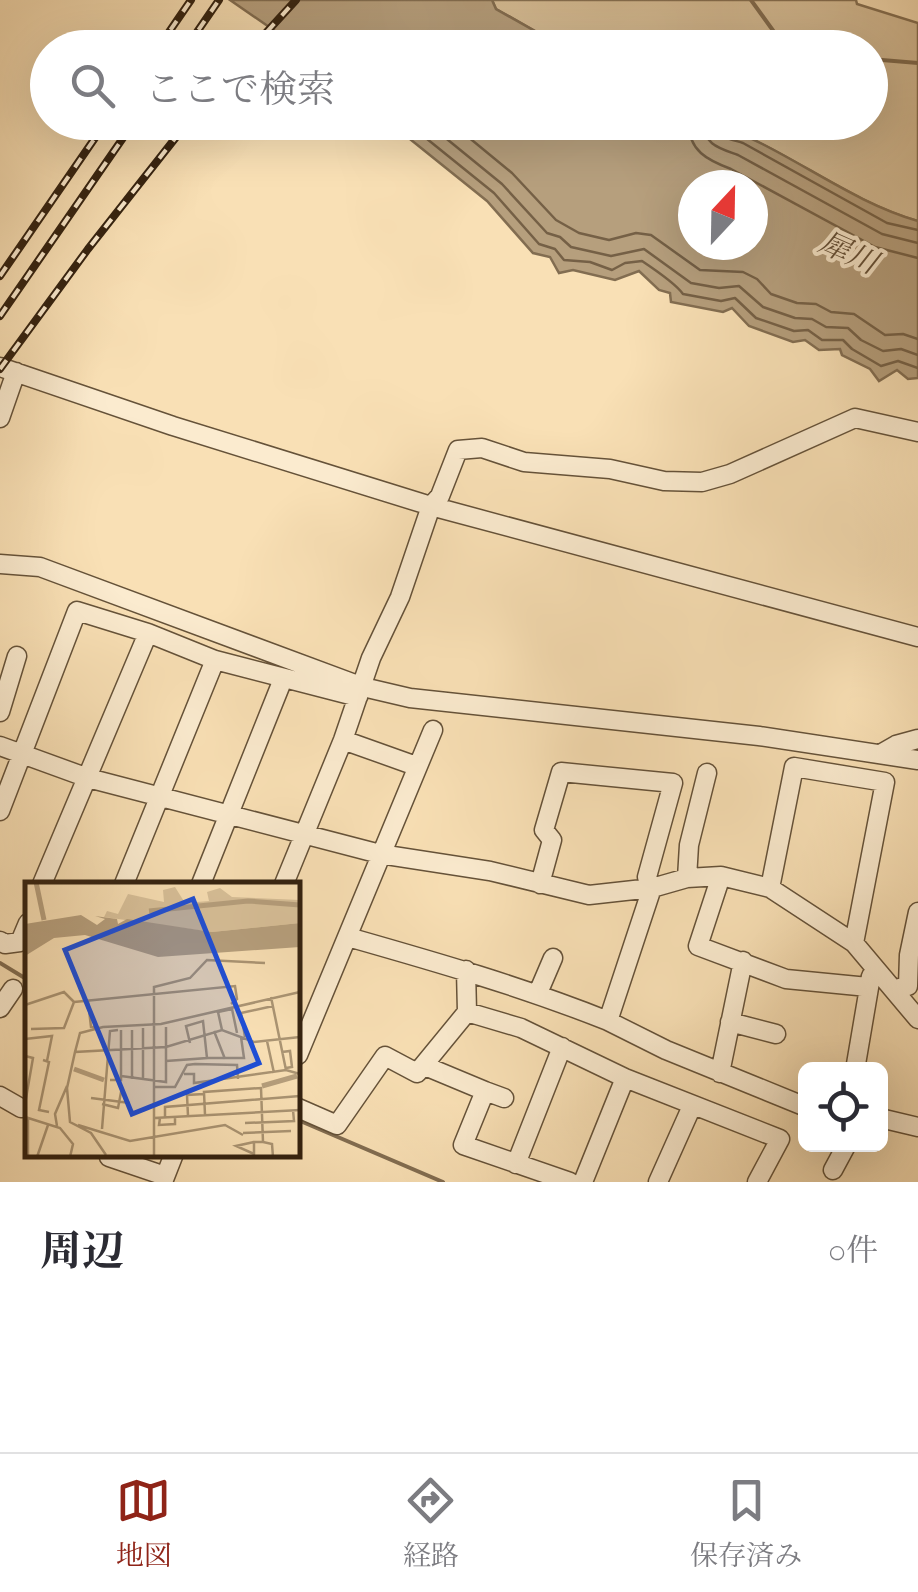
<!DOCTYPE html>
<html lang="ja">
<head>
<meta charset="utf-8">
<style>
	body { margin:0; font-family:"IM FELL French Canon","Noto Serif JP",serif; background:#f2f2f3; color:#2b2b33 }
	.controls { position:absolute; right:30px; bottom:30px; display:grid; overflow:hidden; border-radius:15px; box-shadow:0 10px 40px #0002 }
	.controls button { width:90px; height:90px; display:grid; place-items:center; padding:0; border:0; border-bottom:2px solid #e1e1e2; background:#fff; color:#2b2b33; font:50px sans-serif }
	.compass { position:absolute; left:678px; top:170px; width:90px; height:90px; border-radius:50%; background:#fff; box-shadow:0 10px 40px #0002; rotate:22deg }
	.list { margin:0; padding:0; list-style:none }
	h2 { display:flex; justify-content:space-between; align-items:center; height:130px; margin:0; padding:0 40px; font-size:42px }
	h2 small { font-size:32px; font-weight:400; color:#7c7c81 }
	.icon { flex:none; width:55px; height:55px; fill:none; stroke:currentColor; stroke-width:2; stroke-linecap:round; stroke-linejoin:round }
	.map { position:relative; flex:none; width:918px; height:1182px; overflow:hidden }
	.search { position:absolute; background:#fff; box-shadow:0 10px 40px #0002; left:30px; right:30px; top:30px; height:110px; display:flex; align-items:center; gap:25px; box-sizing:border-box; padding:0 35px; border-radius:55px; color:#7c7c81; font-size:38px }
	.sheet { height:270px; background:#fff }
	nav { display:flex; justify-content:space-around; align-items:center; box-sizing:border-box; height:140px; border-top:2px solid #e1e1e2; background:#fff; font-size:28px; color:#7c7c81 }
	nav a { display:grid; justify-items:center; gap:5px }
	nav .on { color:#8f2418 }
	.map>svg:first-child { display:block }
	.green { fill:#d8c099; stroke:#867154; stroke-width:2.5 }
	.water { fill:#b69f7d; stroke:#826d51; stroke-width:2.5; fill-rule:evenodd }
	.lines { fill:none; stroke-linecap:round; stroke-linejoin:round }
	.shore { stroke:#756046; stroke-width:2.5 }
	.stream { stroke:#826d51; stroke-width:4 }
	.minor-casing { stroke:#655239; stroke-width:21 }
	.minor { stroke:#fbebcf; stroke-width:18 }
	.rail-casing { stroke:#342210; stroke-width:8 }
	.rail { stroke:#fbebcf; stroke-width:4; stroke-dasharray:11; stroke-linecap:butt }
	.labels { text-anchor:middle; dominant-baseline:central; stroke-width:8; stroke-linejoin:round; paint-order:stroke }
	.water-label { font-size:30px; font-style:italic; fill:#624e36; stroke:#fbebcf }
	.inset-river { fill:none; stroke:#b69f7d; stroke-width:5 }
	.inset-road { fill:none; stroke:#aa9473; stroke-width:2.5 }
	.view { fill:#1d4ed8; fill-opacity:0.15; stroke:#1d4ed8; stroke-width:5 }
	.inset-edge { fill:none; stroke:#342210; stroke-width:5 }
</style>
</head>
<body>
<div class="map">
<svg width="918" height="1182" viewBox="0 0 918 1182">
	<rect width="100%" height="100%" fill="#f9e0b5"/>
	<filter id="stains"><feTurbulence type="fractalNoise" baseFrequency=".002" numOctaves="4"/><feColorMatrix values="0 0 0 0 .2 0 0 0 0 .09 0 0 0 0 .02 0 0 0 .5 -.17"/></filter>
	<radialGradient id="worn" r=".72"><stop offset=".6" stop-color="#630" stop-opacity="0"/><stop offset="1" stop-color="#630" stop-opacity=".3"/></radialGradient>
	<path class="green" d="M 492,0 L 856,0 L 857,4 L 918,23 L 918,221 C 845,200 785,147 713,123 L 870,122 L 870,48 L 563,47 L 496,9 Z"/>
	<path class="water" d="M 230,0 L 492,0 L 496,9 L 563,47 L 298,47 Z
		M 713,123 C 785,147 845,200 918,221 L 918,378 L 908,379 L 897,370 L 879,381 L 870,369 L 842,355 L 840,349 L 819,350 L 805,340 L 793,342 L 749,326 L 732,308 L 723,312 L 671,302 L 670,293 L 659,290 L 639,271 L 615,280 L 573,270 L 559,273 L 550,257 L 533,253 L 487,201 L 390,123 ZM 753,185 L 753,245 L 693,245 L 693,185 Z"/>
	<g class="lines">
		<path class="shore" d="M 406,122 L 494,193 L 539,244 L 555,249 L 564,260 L 590,262 L 612,270 L 625,263 L 642,261 C 654,269 676,284 683,294 L 721,301 L 735,298 L 756,318 L 794,331 L 808,330 L 822,340 L 843,340 L 852,349 L 881,366 L 898,361 L 918,368
			M 426,122 L 502,184 L 547,233 L 560,237 L 571,247 L 611,256 L 644,249 L 691,283 L 719,288 L 739,286 L 763,307 L 795,318 L 812,319 L 826,327 L 848,328 L 861,340 L 883,351 L 901,349 L 918,355
			M 450,122 L 512,173 L 556,220 L 579,233 L 609,240 L 636,233 L 651,235 L 700,270 L 743,272 L 757,279 L 771,294 L 797,303 L 816,304 L 831,312 L 854,314 L 885,335 L 903,334 L 918,339
			M 688,122 C 689,151 707,160 731,169 L 875,247 L 918,258
			M 703,122 C 704,145 719,148 738,155 L 882,234 L 918,243
			M 716,122 C 716,138 731,139 743,143 L 887,223 L 918,230"/>
		<path class="stream" d="M 751,0 L 777,36 L 821,48
			M 870,59 L 918,63
			M 0,963 L 28,980
			M 298,1120 L 443,1182"/>
		<g class="minor-casing">
			<path id="minor" d="M 0,367 L 173,426 L 431,506 L 918,637
				M 0,418 L 16,372
				M 0,564 L 40,567 L 363,687 L 410,698 L 759,736 L 918,760
				M 0,712 L 17,656
				M 343,740 L 416,766
				M 0,746 L 88,778 L 380,854 L 490,871 L 589,895 L 652,888 L 687,878 L 721,876 L 770,888 L 854,943 L 918,1019
				M 882,753 L 896,745 L 918,739
				M 0,811 L 77,611 L 148,633 L 215,660 L 358,697
				M 721,876 L 698,946 L 786,979 L 868,987
				M 687,878 L 689,845 L 707,773
				M 42,884 L 148,633
				M 124,884 L 215,660
				M 201,884 L 283,679
				M 284,884 L 343,740 L 371,658 L 400,597 L 431,506 L 440,496 L 458,450 L 482,448 L 524,462 L 610,469 L 664,481 L 702,482 L 730,474 L 855,418 L 918,432
				M 770,888 L 794,767 L 885,782 L 854,943
				M 348,937 C 436,962 523,987 608,1021 L 652,888 L 647,877 L 673,783 L 561,772 L 544,830 L 552,840 L 540,884
				M 0,941 L 5,944 L 20,942 L 28,923
				M 466,970 L 467,1012
				M 895,989 L 908,986 L 909,955 L 918,912
				M 538,993 L 553,958
				M 0,1008 L 13,989
				M 608,1021 L 666,1050 L 806,1107
				M 730,1022 L 776,1034
				M 298,1055 L 433,730
				M 425,1066 L 485,1091 L 463,1145 L 570,1182
				M 855,1070 L 871,976
				M 720,1073 L 743,961
				M 485,1091 L 504,1098
				M 0,1096 L 21,1108
				M 298,1108 L 337,1125 L 385,1056 L 417,1073 L 467,1012 L 521,1028 L 625,1078 L 780,1139 L 757,1182
				M 880,1118 L 918,1127
				M 109,1157 L 165,1176
				M 516,1164 L 562,1047
				M 833,1170 L 847,1144
				M 163,1182 L 174,1154
				M 583,1182 L 625,1078
				M 658,1182 L 692,1106"/>
		</g>
		<use href="#minor" class="minor"/>
		<g class="rail-casing">
			<path id="rail" d="M 158,48 L 191,0
				M 186,48 L 219,0
				M 252,48 L 296,0
				M 0,276 L 106,122
				M 0,316 L 134,122
				M 0,369 L 88,249 L 188,122"/>
		</g>
		<use href="#rail" class="rail"/>
	</g>
	<g class="labels">
		<g class="water-label">
			<text transform="translate(848 253) rotate(24)">犀川</text>
		</g>
	</g>
	<g transform="translate(25 882)">
		<rect width="275" height="275" fill="#f9e0b5"/>
		<path d="M 150,5 L 160,21 L 184,19 L 182,10 L 195,6 L 207,15 L 275,18 L 275,41 L 187,50 L 79,35 L 82,29 L 93,32 L 103,12 L 139,20 L 138,8 Z" fill="#d8c099"/>
		<path d="M 56,33 L 72,43 L 80,37 L 70,34 L 92,37 L 93,42 L 102,37 L 187,50 L 275,41 L 275,65 L 133,75 L 60,53 L 29,56 L 0,74 L 0,42 Z" fill="#b69f7d"/>
		<path class="inset-river" d="M 11,0 L 19,38M 124,29 L 223,19 L 275,23M 49,187 L 79,198M 237,204 L 272,194"/>
		<path class="inset-road" d="M 246,115 L 261,188M 63,119 L 66,145 L 73,145M 49,120 L 210,104 L 212,117 L 206,122M 0,123 L 39,110 L 49,120M 6,147 L 39,146 L 49,120M 197,148 L 193,130 L 207,127 L 212,151M 189,149 L 200,177M 220,155 L 216,131 L 248,124M 0,157 L 27,154 L 22,179M 242,159 L 249,191M 50,170 L 55,151 L 78,145 L 136,142 L 275,110M 257,170 L 265,169 L 267,185 L 261,186M 0,174 L 8,176 L 0,222M 182,176 L 219,176 L 216,155M 18,178 L 24,180 L 14,228 L 24,230M 141,179 L 182,176 L 178,139 L 161,144 L 165,161M 159,192 L 169,192 L 169,201 L 261,188 L 275,192M 96,194 L 141,200 L 141,145M 107,197 L 107,148M 85,198 L 96,198 L 96,148M 118,198 L 118,146M 129,205 L 150,205 L 162,183 L 170,182 L 212,183 L 213,197M 66,216 L 105,221M 77,222 L 93,226 L 97,205M 180,233 L 179,210 L 236,206 L 238,260 L 247,262 L 248,275M 163,234 L 162,213 L 179,212M 0,235 L 35,246 L 48,262 L 45,275M 140,235 L 140,225 L 275,214M 129,236 L 275,228M 135,236 L 134,243 L 150,242 L 150,235M 3,237 L 3,275M 220,241 L 269,239 L 268,228M 53,243 L 105,259 L 200,243 L 218,253M 32,244 L 30,232 L 42,204M 77,247 L 85,149 L 93,148M 218,251 L 266,249M 229,260 L 211,264 L 229,272 L 229,260 L 238,260M 81,273 L 66,251 L 45,240 L 42,206 L 50,170 L 141,165 L 197,148 L 229,160 L 275,155M 12,275 L 23,243M 129,275 L 129,105 L 165,96 L 182,78 L 240,81"/>
		<path class="view" d="M 168,17 L 234,181 L 107,232 L 40,68 Z"/>
		<rect width="275" height="275" class="inset-edge"/>
	</g>
	<rect width="100%" height="100%" filter="url(#stains)"/>
	<rect width="100%" height="100%" fill="url(#worn)"/>
</svg>
<div class="controls">
<button><svg class="icon" aria-label="locate" viewBox="0 0 24 24"><circle cx="12" cy="12" r="6"/><path d="M12 2v4M12 18v4M2 12h4M18 12h4"/></svg></button>
</div>
<svg class="compass" viewBox="-18 -18 36 36"><path d="M0-13l5 13h-10z" fill="#e53935"/><path d="M0 13l5-13h-10z" fill="#7c7c81"/></svg>
<div class="search"><svg class="icon" aria-label="search" viewBox="0 0 24 24"><circle cx="10" cy="10" r="6"/><path d="M15 15l6 6"/></svg>ここで検索</div>
</div>
<section class="sheet">
<h2>周辺<small>0件</small></h2>
<ul class="list">
</ul>
</section>
<nav>
<a class="on"><svg class="icon" aria-label="map" viewBox="0 0 24 24"><path d="M3 6l6-2 6 2 6-2v14l-6 2-6-2-6 2zM9 4v14M15 6v14"/></svg>地図</a>
<a><svg class="icon" aria-label="directions" viewBox="0 0 24 24"><path d="M12 3l9 9-9 9-9-9zM9 14v-3h6M13 9l2 2-2 2"/></svg>経路</a>
<a><svg class="icon" aria-label="saved" viewBox="0 0 24 24"><path d="M7 4h10v16l-5-4-5 4z"/></svg>保存済み</a>
</nav>
</body>
</html>
